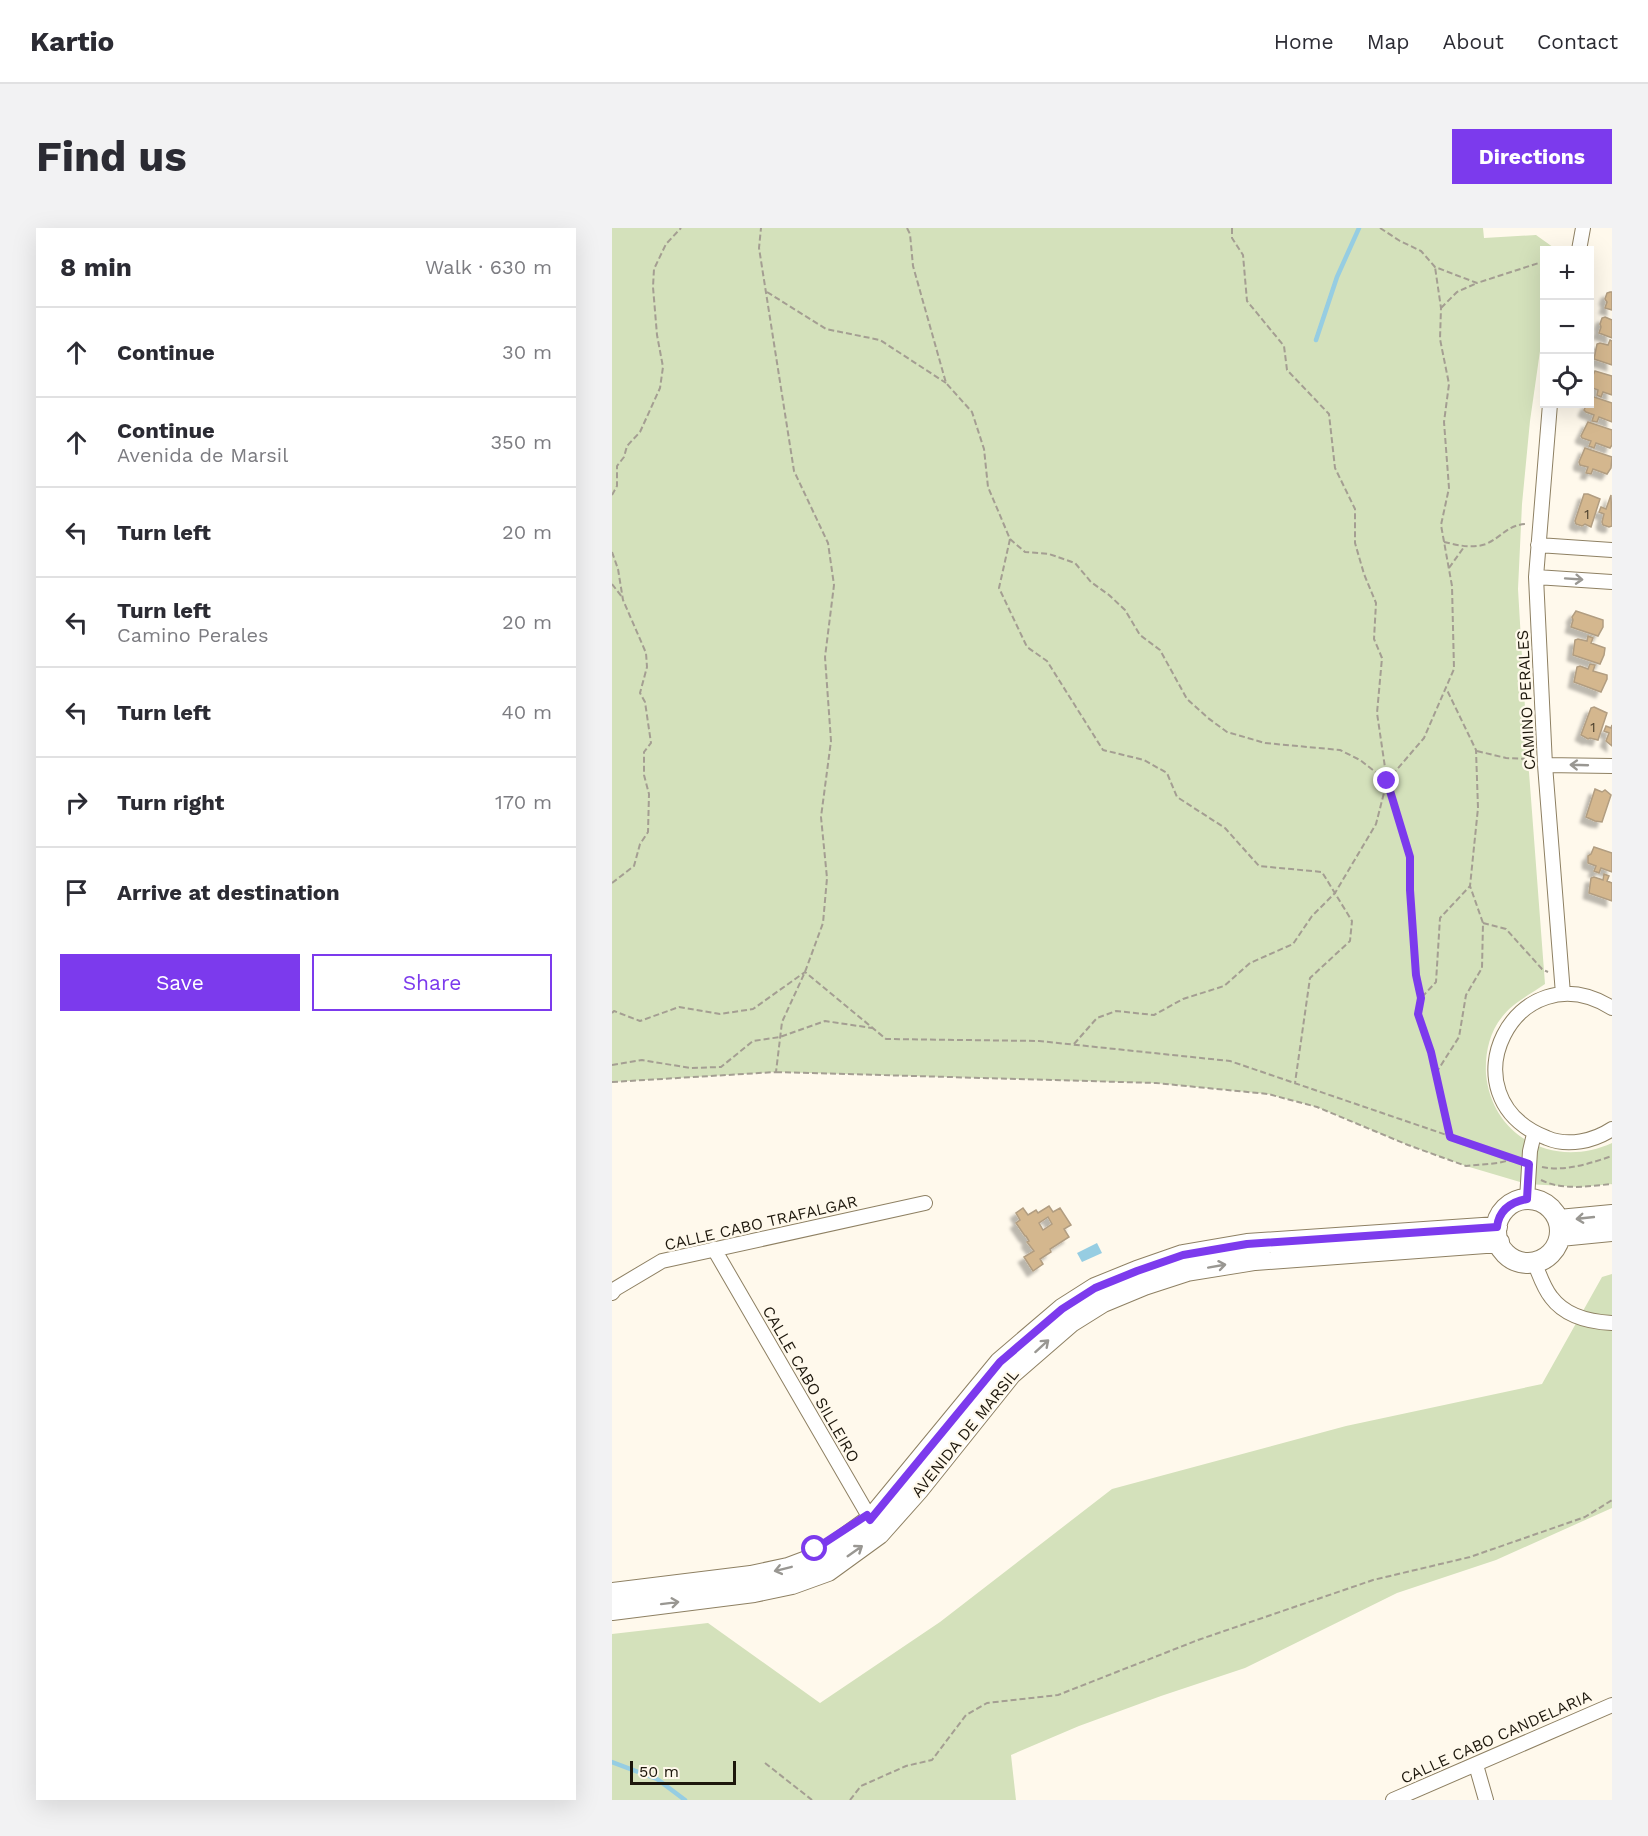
<!DOCTYPE html>
<html lang="en">
<head>
<meta charset="utf-8">
<style>
	body { margin:0; font-family:"Work Sans",sans-serif; background:#f2f2f3; color:#2b2b33 }
	.controls { position:absolute; right:18px; top:18px; display:grid; overflow:hidden; border-radius:0px; box-shadow:0 6px 24px #0002 }
	.controls button { width:54px; height:54px; display:grid; place-items:center; padding:0; border:0; border-bottom:2px solid #e1e1e2; background:#fff; color:#2b2b33; font:30px sans-serif }
	.scale { position:absolute; left:18px; bottom:15px; width:106px; box-sizing:border-box; padding-left:6px; border:3px solid #1d170c; border-top:0; font-size:16px; line-height:21px; white-space:nowrap; color:#1d170c; -webkit-text-stroke:4px #fff9ec; paint-order:stroke }
	.stop { position:absolute; width:18px; height:18px; margin:-14px; border:4px solid #7c3aed; border-radius:50%; background:#fff }
	.stop.end { background:#7c3aed; border-color:#fff; box-shadow:0 2px 6px #0008 }
	.list { margin:0; padding:0; list-style:none }
	h2 { display:flex; justify-content:space-between; align-items:center; height:78px; margin:0; padding:0 24px; font-size:26px }
	h2 small { font-size:20px; font-weight:400; color:#7c7c81 }
	.list li { display:grid; grid-template-columns:39px 1fr auto; gap:18px; align-items:center; box-sizing:border-box; height:90px; padding:0 24px; border-top:2px solid #e1e1e2 }
	.list b { display:block; font-size:22px; white-space:nowrap }
	.list p { margin:0; font-size:20px; white-space:nowrap; color:#7c7c81 }
	.list em { font-size:20px; font-style:normal; color:#7c7c81 }
	.actions { display:flex; gap:12px; padding:18px 24px }
	.actions a { flex:1; padding:14px 0; border:2px solid #7c3aed; border-radius:0px; text-align:center; font-size:21px; color:#7c3aed }
	.actions .main { background:#7c3aed; color:#fff }
	.icon { flex:none; width:33px; height:33px; fill:none; stroke:currentColor; stroke-width:2; stroke-linecap:round; stroke-linejoin:round }
	.map { position:relative; flex:none; width:1000px; height:1572px; overflow:hidden; border-radius:0px }
	header { display:flex; align-items:center; gap:36px; box-sizing:border-box; height:84px; padding:0 30px; background:#fff; border-bottom:2px solid #e1e1e2 }
	header strong { font-size:28px }
	nav { display:flex; gap:33px; margin-inline-start:auto; font-size:21px }
	.intro { display:flex; align-items:center; justify-content:space-between; box-sizing:border-box; height:144px; padding:0 36px }
	h1 { margin:0; font-size:42px }
	.button { padding:15px 27px; border-radius:0px; background:#7c3aed; color:#fff; font-size:21px; font-weight:700 }
	main { display:flex; gap:36px; padding:0 36px }
	aside { flex:1; background:#fff; border-radius:0px; box-shadow:0 6px 24px #0002 }
	.map>svg:first-child { display:block }
	.green { fill:#d4e1bb }
	.water { fill:#96cde2 }
	.lines { fill:none; stroke-linecap:round; stroke-linejoin:round }
	.stream { stroke:#96cde2; stroke-width:4.5 }
	.building { fill:#d4b78e; stroke:#b19d81; stroke-width:1.5; fill-rule:evenodd; filter:url(#shadow) }
	.street-casing { stroke:#8e8063; stroke-width:16 }
	.secondary-casing { stroke:#8e8063; stroke-width:22 }
	.path { stroke:#a49e92; stroke-width:2; stroke-dasharray:6 3; stroke-linecap:butt }
	.street { stroke:#fff; stroke-width:14 }
	.secondary { stroke:#fff; stroke-width:20 }
	.oneway { stroke:#999792 }
	.route { stroke:#7c3aed; stroke-width:8 }
	.labels { text-anchor:middle; dominant-baseline:central; stroke-width:4.5; stroke-linejoin:round; paint-order:stroke }
	.number-label { font-size:14px; fill:#4b3f2c }
	.street-label { font-size:16px; fill:#1d170c; stroke:#fff9ec }
</style>
</head>
<body>
<header>
<strong>Kartio</strong>
<nav><a>Home</a><a>Map</a><a>About</a><a>Contact</a></nav>
</header>
<div class="intro"><h1>Find us</h1><a class="button">Directions</a></div>
<main>
<aside>
<h2>8 min<small>Walk · 630 m</small></h2>
<ul class="list">
<li><svg class="icon" aria-label="ahead" viewBox="0 0 24 24"><path d="M12 20V5M6 11l6-6 6 6"/></svg><div><b>Continue</b></div><em>30 m</em></li>
<li><svg class="icon" aria-label="ahead" viewBox="0 0 24 24"><path d="M12 20V5M6 11l6-6 6 6"/></svg><div><b>Continue</b><p>Avenida de Marsil</p></div><em>350 m</em></li>
<li><svg class="icon" aria-label="left" viewBox="0 0 24 24"><path d="M17 20v-9H6M10 6l-5 5 5 5"/></svg><div><b>Turn left</b></div><em>20 m</em></li>
<li><svg class="icon" aria-label="left" viewBox="0 0 24 24"><path d="M17 20v-9H6M10 6l-5 5 5 5"/></svg><div><b>Turn left</b><p>Camino Perales</p></div><em>20 m</em></li>
<li><svg class="icon" aria-label="left" viewBox="0 0 24 24"><path d="M17 20v-9H6M10 6l-5 5 5 5"/></svg><div><b>Turn left</b></div><em>40 m</em></li>
<li><svg class="icon" aria-label="right" viewBox="0 0 24 24"><path d="M7 20v-9h11M14 6l5 5-5 5"/></svg><div><b>Turn right</b></div><em>170 m</em></li>
<li><svg class="icon" aria-label="arrive" viewBox="0 0 24 24"><path d="M6 21V4h12l-3 4 3 4H6"/></svg><div><b>Arrive at destination</b></div></li>
</ul>
<div class="actions"><a class="main">Save</a><a>Share</a></div>
</aside>
<div class="map">
<svg width="1000" height="1572" viewBox="0 0 1000 1572">
	<defs>
		<filter id="shadow"><feDropShadow dx="-5.5" dy="5.5" stdDeviation="1.5" flood-color="#0004"/></filter>
	</defs>
	<rect width="100%" height="100%" fill="#fff9ec"/>
	<path class="green" d="M 0,0 L 871,0 L 872,10 L 924,7 L 945,22 L 933,22 L 932,95 L 918,193 L 910,276 L 906,361 L 916,531 L 933,756 C 918,767 901,774 890,789 C 877,805 873,826 874,846 C 880,910 943,941 1000,915 L 1000,956 L 968,959 L 915,956 L 854,938 L 796,917 L 705,879 L 656,866 L 544,855 L 164,844 L 0,854 Z
		M 1000,1046 L 1000,1280 L 884,1332 L 785,1365 L 633,1440 L 549,1468 L 467,1498 L 399,1527 L 404,1572 L 0,1572 L 0,1406 L 96,1395 L 208,1475 L 328,1394 L 500,1261 L 734,1198 L 930,1156 L 990,1049 Z"/>
	<path class="water" d="M 485,1015 L 490,1025 L 470,1034 L 465,1025 Z"/>
	<g class="lines">
		<path class="stream" d="M 704,112 L 725,49 L 747,0
			M 0,1534 L 45,1551 L 73,1572"/>
	</g>
	<path class="building" d="M 998,64 L 1000,64 L 1000,82 L 993,80 L 995,74 L 993,71 L 995,65 Z
		M 993,89 L 1000,92 L 1000,110 L 987,105 L 989,99 L 988,96 L 990,90 Z
		M 998,112 L 1000,113 L 1000,137 L 982,131 L 985,116 L 988,115 L 996,117 Z
		M 983,143 L 1000,148 L 1000,167 L 991,164 L 989,169 L 985,167 L 986,162 L 978,159 L 978,154 Z
		M 979,168 L 1000,175 L 1000,194 L 987,189 L 985,194 L 980,193 L 982,187 L 974,184 L 972,182 L 975,176 L 978,176 Z
		M 976,194 L 1000,202 L 1000,217 L 998,220 L 984,215 L 982,220 L 977,218 L 979,213 L 970,210 L 969,208 Z
		M 973,220 L 1000,229 L 999,240 L 995,246 L 981,241 L 979,246 L 974,245 L 976,239 L 968,237 L 967,234 Z
		M 972,266 L 976,266 L 988,271 L 979,299 L 973,296 L 970,298 L 964,296 L 963,293 Z
		M 999,267 L 1000,298 L 997,299 L 991,297 L 990,294 L 992,286 L 987,284 L 989,279 L 994,281 Z
		M 964,383 L 991,392 L 991,399 L 986,408 L 959,399 L 961,392 L 960,389 Z
		M 976,408 L 981,410 L 979,415 L 993,420 L 992,427 L 988,436 L 961,427 L 963,412 L 966,411 L 975,413 Z
		M 978,436 L 983,437 L 981,443 L 995,447 L 995,451 L 989,464 L 962,454 L 965,439 L 968,438 L 976,441 Z
		M 982,479 L 995,485 L 986,512 L 978,510 L 976,511 L 969,507 L 979,480 Z
		M 1000,497 L 1000,518 L 994,513 L 997,505 L 992,503 L 994,498 L 999,500 Z
		M 983,561 L 990,564 L 993,562 L 999,567 L 990,594 L 983,593 L 974,589 Z
		M 982,619 L 1000,625 L 1000,644 L 989,640 L 987,645 L 982,643 L 984,638 L 976,635 L 976,628 L 979,626 Z
		M 992,646 L 997,648 L 995,653 L 1000,655 L 1000,673 L 977,665 L 979,650 L 982,649 L 991,652 Z
		M 437,978 L 441,984 L 448,980 L 459,997 L 452,1001 L 457,1009 L 438,1021 L 439,1024 L 428,1031 L 431,1036 L 421,1043 L 412,1029 L 422,1023 L 415,1014 L 417,1013 L 414,1008 L 413,1008 L 404,995 L 408,992 L 404,985 L 411,980 L 416,987 L 424,982 L 426,985 ZM 436,989 L 440,996 L 431,1002 L 427,995 Z"/>
	<g class="lines">
		<g class="street-casing">
			<path id="street" d="M 967,22 L 971,0
				M 938,176 L 924,349 L 933,537 L 951,766
				M 926,317 L 1000,322
				M 924,349 L 1000,354
				M 933,537 L 1000,538
				M 1000,780 C 904,720 829,869 935,910 C 956,919 982,913 1000,901
				M 915,971 L 918,923 L 922,906
				M 102,1021 L 262,1297
				M 922,1034 C 927,1045 931,1059 939,1069 C 953,1088 978,1094 1000,1095
				M 0,1065 L 3,1061 L 50,1033 L 313,975
				M 864,1537 L 874,1572
				M 781,1572 L 1000,1477"/>
		</g>
		<g class="secondary-casing">
			<path id="secondary" d="M884 1003a32 32 0 1 1 64 0a32 32 0 1 1-64 0Z
				M 947,992 L 1000,987
				M 948,1008 L 1000,1003
				M 0,1365 L 139,1348 L 176,1340 L 208,1328 L 258,1292 L 388,1134 L 450,1081 L 483,1060 L 525,1043 L 571,1027 L 635,1016 L 885,999
				M 0,1382 L 142,1364 L 180,1356 L 216,1343 L 267,1306 L 307,1261 L 399,1146 L 459,1094 L 491,1074 L 532,1057 L 575,1043 L 643,1032 L 887,1014"/>
		</g>
		<path class="path" d="M 295,0 L 298,6 L 301,38 L 334,155 L 360,184 L 372,221 L 376,259 L 398,311 L 387,360 L 415,419 L 435,433 L 491,522 L 532,532 L 555,545 L 565,569 L 613,600 L 647,638 L 710,644 L 740,693 L 738,713 L 698,750 L 683,855
			M 620,0 L 620,10 L 631,27 L 635,73 L 672,118 L 675,142 L 717,186 L 723,240 L 743,281 L 743,315 L 752,346 L 764,375 L 762,411 L 770,430 L 765,485 L 775,553 L 798,629 L 798,662 L 804,747 L 809,769 L 806,786 L 819,824 L 838,909
			M 768,0 L 788,13 L 809,23 L 823,39 L 865,55 L 933,33
			M 155,64 L 214,101 L 268,112 L 334,155
			M 829,80 L 845,64 L 865,55
			M 0,267 L 5,258 L 5,238 L 12,229 L 15,218 L 28,204 L 48,160 L 51,139 L 45,107 L 41,59 L 42,41 L 54,16 L 69,0
			M 398,311 L 413,324 L 437,326 L 463,335 L 479,354 L 497,367 L 513,382 L 528,407 L 548,422 L 575,471 L 596,490 L 615,504 L 653,515 L 728,522 L 748,532 L 775,553
			M 832,314 C 845,317 860,321 874,316 C 890,309 896,296 916,296
			M 0,324 L 6,341 L 11,372 L 34,425 L 35,439 L 28,465 L 33,474 L 39,515 L 32,524 L 32,547 L 37,566 L 36,604 L 28,616 L 22,638 L 0,655
			M 837,340 L 852,319
			M 0,356 L 10,369
			M 865,523 L 894,530 L 918,531
			M 871,695 L 894,701 L 930,741 L 936,744
			M 810,769 L 824,754 L 828,690 L 858,658 L 866,580 L 864,522 L 834,460
			M 0,785 L 2,783 L 28,793 L 67,779 L 108,786 L 141,781 L 193,744 L 274,811 L 427,813 L 618,833 L 905,931
			M 462,816 L 485,790 L 504,783 L 542,787 L 571,771 L 612,758 L 638,735 L 681,716 L 700,688 L 723,665 L 764,596 L 775,553 L 812,510 L 842,441 L 840,358 L 829,297 L 837,260 L 832,194 L 837,156 L 828,111 L 829,80 L 823,39
			M 0,837 L 30,832 L 78,840 L 109,839 L 141,813 L 168,809 L 213,793 L 260,800
			M 164,844 L 544,855 L 656,866 L 705,879 L 796,917 L 854,938 L 886,935 L 903,931
			M 824,845 L 847,809 L 854,767 L 870,740 L 871,695 L 858,658
			M 0,854 L 164,844 L 170,794 L 193,744 L 211,695 L 215,650 L 209,589 L 219,513 L 213,429 L 222,357 L 216,315 L 182,243 L 147,20 L 149,0
			M 930,939 C 953,944 979,935 1000,928
			M 929,952 C 951,963 977,958 1000,956
			M 928,965 L 936,968 L 947,975
			M 881,981 L 902,965
			M 889,1031 L 909,1040
			M 938,1037 L 947,1025
			M 153,1535 L 200,1572
			M 238,1572 L 249,1558 L 294,1538 L 320,1532 L 354,1487 L 375,1475 L 446,1467 L 586,1412 L 761,1352 L 858,1329 L 973,1289 L 1000,1272"/>
		<use href="#street" class="street"/>
		<use href="#secondary" class="secondary"/>
	</g>
	<defs><path id="oneway-shaft" d="M-6 0H5M1.5-3L5.5 0L1.5 3" fill="none" stroke-width="1.6" stroke-linecap="round" stroke-linejoin="round" transform="scale(1.5)"/></defs>
	<g class="oneway">
		<use href="#oneway-shaft" transform="translate(962 351) rotate(4)"/>
		<use href="#oneway-shaft" transform="translate(967 537) rotate(-178)"/>
		<use href="#oneway-shaft" transform="translate(973 990) rotate(174)"/>
		<use href="#oneway-shaft" transform="translate(605 1038) rotate(-10)"/>
		<use href="#oneway-shaft" transform="translate(430 1118) rotate(-42)"/>
		<use href="#oneway-shaft" transform="translate(243 1323) rotate(-35)"/>
		<use href="#oneway-shaft" transform="translate(171 1341) rotate(166)"/>
		<use href="#oneway-shaft" transform="translate(58 1375) rotate(-7)"/>
	</g>
	<g class="lines">
		<path class="route" d="M 203,1321 L 255,1287 L 258,1292 L 388,1134 L 450,1081 L 483,1060 L 525,1043 L 571,1027 L 635,1016 L 885,999 C 887,982 899,974 915,971 L 917,936 L 838,909 L 819,824 L 806,786 L 809,770 L 804,747 L 798,662 L 798,629 L 775,553"/>
	</g>
	<g class="labels">
		<g class="number-label">
			<text x="975" y="286">1</text>
			<text x="981" y="499">1</text>
		</g>
		<g class="street-label">
			<text transform="translate(914 472) rotate(-93)">CAMINO PERALES</text>
			<text transform="translate(149 995) rotate(-13)">CALLE CABO TRAFALGAR</text>
			<text transform="translate(199 1156) rotate(60)">CALLE CABO SILLEIRO</text>
			<text transform="translate(353 1205) rotate(-51)">AVENIDA DE MARSIL</text>
			<text transform="translate(884 1509) rotate(-24)">CALLE CABO CANDELARIA</text>
		</g>
	</g>
</svg>
<div class="controls">
<button>+</button>
<button>−</button>
<button><svg class="icon" aria-label="locate" viewBox="0 0 24 24"><circle cx="12" cy="12" r="6"/><path d="M12 2v4M12 18v4M2 12h4M18 12h4"/></svg></button>
</div>
<div class="scale">50 m</div>
<div class="stop" style="left:203px;top:1321px"></div>
<div class="stop end" style="left:775px;top:553px"></div>
</div>
</main>
</body>
</html>
